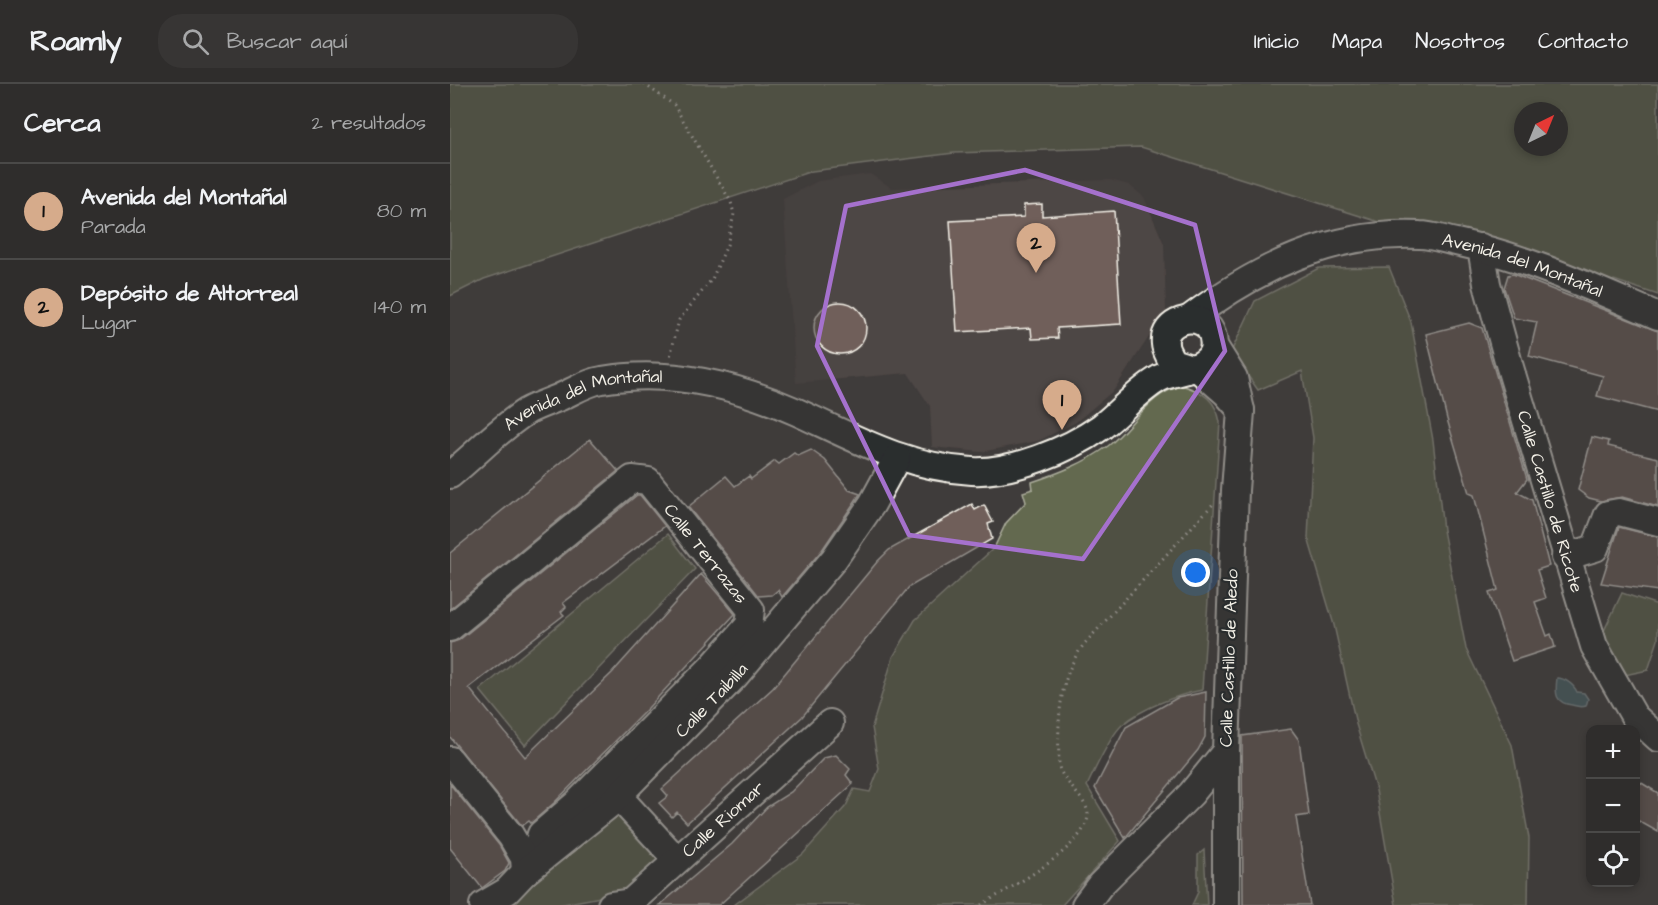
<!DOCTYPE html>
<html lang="es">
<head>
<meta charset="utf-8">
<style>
	body { margin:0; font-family:"Architects Daughter",sans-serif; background:#373534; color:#f1f3f6 }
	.controls { position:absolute; right:18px; bottom:18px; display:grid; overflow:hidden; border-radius:12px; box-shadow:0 3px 9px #0003 }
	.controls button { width:54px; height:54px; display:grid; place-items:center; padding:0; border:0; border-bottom:2px solid #4a4948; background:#2f2d2c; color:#f1f3f6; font:30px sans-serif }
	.compass { position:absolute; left:1064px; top:18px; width:54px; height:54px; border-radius:50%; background:#2f2d2c; box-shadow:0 3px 9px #0003; rotate:43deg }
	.you { position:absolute; left:746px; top:489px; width:21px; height:21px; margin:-15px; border:4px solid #fff; border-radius:50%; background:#1a73e8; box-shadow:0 0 0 9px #1a73e833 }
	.badge { display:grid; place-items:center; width:39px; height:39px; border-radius:50%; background:#d6ab8b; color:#111; font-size:20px; font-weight:700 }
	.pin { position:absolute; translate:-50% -50px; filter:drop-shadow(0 2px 3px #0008) }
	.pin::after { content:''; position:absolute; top:32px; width:21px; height:18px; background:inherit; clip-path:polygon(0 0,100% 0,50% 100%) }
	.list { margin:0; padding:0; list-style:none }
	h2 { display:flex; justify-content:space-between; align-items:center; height:78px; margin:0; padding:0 24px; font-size:26px }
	h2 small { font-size:20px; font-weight:400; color:#a7a8a9 }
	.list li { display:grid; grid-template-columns:39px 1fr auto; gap:18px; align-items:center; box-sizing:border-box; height:96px; padding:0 24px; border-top:2px solid #4a4948 }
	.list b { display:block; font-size:22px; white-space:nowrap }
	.list p { margin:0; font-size:20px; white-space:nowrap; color:#a7a8a9 }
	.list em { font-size:20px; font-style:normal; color:#a7a8a9 }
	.icon { flex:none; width:33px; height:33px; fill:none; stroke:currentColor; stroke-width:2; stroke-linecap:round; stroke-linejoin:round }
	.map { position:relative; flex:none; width:1208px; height:821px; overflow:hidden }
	header { display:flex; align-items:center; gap:36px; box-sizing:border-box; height:84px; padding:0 30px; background:#2f2d2c; border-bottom:2px solid #4a4948 }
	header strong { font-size:28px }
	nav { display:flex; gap:33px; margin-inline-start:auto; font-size:21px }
	.search { width:420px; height:54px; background:#373534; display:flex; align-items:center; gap:15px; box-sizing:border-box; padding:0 21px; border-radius:24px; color:#a7a8a9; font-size:22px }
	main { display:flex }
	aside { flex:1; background:#2f2d2c }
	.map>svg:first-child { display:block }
	.built { fill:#4e4644 }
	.green { fill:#63694f; stroke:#acad9c; stroke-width:1.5; fill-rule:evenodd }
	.water { fill:#4a676e; stroke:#8e9e9f; stroke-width:1.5 }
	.building { fill:#705e5a; stroke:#f4f1e8; stroke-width:1.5 }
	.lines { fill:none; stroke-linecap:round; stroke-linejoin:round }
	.minor-casing { stroke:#f4f1e8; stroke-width:30 }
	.path { stroke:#f4f1e8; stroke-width:3; stroke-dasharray:1.5 4.5; stroke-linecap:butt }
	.minor { stroke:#2a2d2e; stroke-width:26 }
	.marked { fill:none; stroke:#a571cd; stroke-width:4.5; stroke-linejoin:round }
	.labels { text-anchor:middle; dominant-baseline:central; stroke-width:4.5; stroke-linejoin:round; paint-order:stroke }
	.street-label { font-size:18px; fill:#f4f1e8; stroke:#2a2d2e }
</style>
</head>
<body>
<header>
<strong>Roamly</strong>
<div class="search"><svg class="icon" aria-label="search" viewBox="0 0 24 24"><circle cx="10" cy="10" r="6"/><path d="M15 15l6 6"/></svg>Buscar aquí</div>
<nav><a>Inicio</a><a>Mapa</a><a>Nosotros</a><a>Contacto</a></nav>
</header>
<main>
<aside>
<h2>Cerca<small>2 resultados</small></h2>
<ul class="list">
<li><span class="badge">1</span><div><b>Avenida del Montañal</b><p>Parada</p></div><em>80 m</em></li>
<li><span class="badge">2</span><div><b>Depósito de Altorreal</b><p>Lugar</p></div><em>140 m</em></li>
</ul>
</aside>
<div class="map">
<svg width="1208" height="821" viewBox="0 0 1208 821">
	<rect width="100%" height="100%" fill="#3f3c3b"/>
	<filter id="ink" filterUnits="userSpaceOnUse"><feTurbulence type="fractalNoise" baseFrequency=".0167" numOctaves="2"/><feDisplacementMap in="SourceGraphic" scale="12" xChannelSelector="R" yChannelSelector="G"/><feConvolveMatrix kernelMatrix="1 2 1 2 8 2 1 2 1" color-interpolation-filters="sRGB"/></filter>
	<g filter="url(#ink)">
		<path class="built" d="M 420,90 L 442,104 L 660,96 L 679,101 L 694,113 L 714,160 L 716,227 L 664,306 L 626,338 L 588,357 L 531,368 L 482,363 L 480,322 L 458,289 L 346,299 L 333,115 L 368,97 Z"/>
		<path class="green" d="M 0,0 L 1208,0 L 1208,211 L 1164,196 L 1152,208 L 691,63 L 504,69 L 362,87 L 34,195 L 0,212 ZM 1073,27 L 1109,27 L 1109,63 L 1073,63 Z
			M 939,183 L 961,238 L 983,356 L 993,446 L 1016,565 L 1062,661 L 1079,754 L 1078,821 L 946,821 L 926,706 L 906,640 L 884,541 L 858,454 L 863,354 L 852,287 L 808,306 L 781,268 L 805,217 L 869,184 Z
			M 734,302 C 754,308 766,317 770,338 L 752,606 C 727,611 692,624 672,641 C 660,652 644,687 637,702 L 670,757 L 612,821 L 284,821 L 353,770 L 396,722 L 404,705 L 420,708 L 429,685 L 422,643 L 443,573 L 465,536 L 544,464 L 556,439 L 576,418 L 573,408 L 583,405 L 582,398 C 609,389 635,379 658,362 C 683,343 701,306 734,302 Z
			M 218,450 L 245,485 L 75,661 L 30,606 Z
			M 1172,509 L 1208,521 L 1208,556 L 1198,586 L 1170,592 L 1151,553 Z
			M 174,723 L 221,776 L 182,807 L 108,821 L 57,821 Z
			M 754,766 L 757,821 L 742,821 L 748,808 L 748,771 Z"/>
		<path class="water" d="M 1107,594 C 1115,594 1124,601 1127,608 L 1134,609 L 1138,615 L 1136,622 C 1130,624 1128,622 1122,621 C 1105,619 1105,610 1107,594 Z"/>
		<path class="building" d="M 592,120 L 592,132 L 664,127 L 671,240 L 607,244 L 608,254 L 582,255 L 581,244 L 507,248 L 500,137 L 574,133 L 574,121 Z
			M 1063,190 L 1208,247 L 1208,328 L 1147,312 L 1153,292 L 1079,272 L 1087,238 L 1064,234 L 1054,204 L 1058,191 Z
			M364 244a26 26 0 1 1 52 0a26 26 0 1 1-52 0Z
			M 1019,239 L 1032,244 L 1077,395 L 1067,408 L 1082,416 L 1099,482 L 1087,486 L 1096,514 L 1085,518 L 1097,552 L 1101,550 L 1105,563 L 1062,577 L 1039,509 L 1048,506 L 1024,411 L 1019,409 L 997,335 L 976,250 Z
			M 1142,353 L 1159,357 L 1158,362 L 1208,374 L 1208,423 L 1172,413 L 1151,417 L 1139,414 L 1128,406 Z
			M 140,355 L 168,387 L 0,525 L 0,469 Z
			M 361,366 L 375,376 L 399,406 L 410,410 L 372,466 L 332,513 L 328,506 L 322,511 L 309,512 L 238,423 L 276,392 L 285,402 L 299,392 L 301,395 L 325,377 L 329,380 L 344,369 L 348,372 Z
			M 187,411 L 190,411 L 215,442 L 113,519 L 116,523 L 111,528 L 114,531 L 19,604 L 75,673 L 162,589 L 251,490 L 285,530 L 198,624 L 104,719 L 81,739 L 79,737 L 72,742 L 0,653 L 0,559 L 9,556 Z
			M 522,420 L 525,426 L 534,421 L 543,438 L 538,440 L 542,455 L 459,503 L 352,633 L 237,739 L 227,728 L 222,733 L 209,719 L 218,712 L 212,705 L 323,604 L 427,478 L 439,466 Z
			M 1169,443 L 1208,453 L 1208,507 L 1151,499 Z
			M 756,608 L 755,653 L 748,666 L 675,754 L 645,704 L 676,643 L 727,614 Z
			M 841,645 L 849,656 L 859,731 L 846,733 L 860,821 L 793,821 L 792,652 Z
			M 386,671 L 400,685 L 396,691 L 403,700 L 269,821 L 210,821 L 282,760 L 317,723 L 341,708 L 374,674 Z
			M 1185,695 L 1208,709 L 1208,748 L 1185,735 Z
			M 0,700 L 49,761 L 59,779 L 55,787 L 32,804 L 0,764 Z"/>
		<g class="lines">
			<g class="minor-casing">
				<g id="minor">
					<path id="s1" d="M 1031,163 L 1037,200 L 1059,280 L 1144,562 L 1184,632 L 1208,654"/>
					<path id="s2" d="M 739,235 C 808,183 882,147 970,151 C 982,151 995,156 1006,158 C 1077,173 1142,204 1208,232"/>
					<path d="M 764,262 L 784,294 L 791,327 L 785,406 L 776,667 L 776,821"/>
					<path d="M 746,283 L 776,309 L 791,326"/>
					<path id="s3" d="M 0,391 C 25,371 50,344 77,327 C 86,322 98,318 108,314 C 122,308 137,298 152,296 C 219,284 286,301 347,328 C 406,355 455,383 522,387 C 561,389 619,366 651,343 C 671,328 687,307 710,294 C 724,287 747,288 758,275 C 766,267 765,253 759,244 C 746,227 712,237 715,260 C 715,266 720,273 722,278 L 741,284"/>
					<path d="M 1115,473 L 1145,464 L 1158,430 L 1169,428 L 1208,438"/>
					<path id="s4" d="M 0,544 L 182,395 L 198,397 L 301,526 L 299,541 L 261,584 L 127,719 L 91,750 L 83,781"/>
					<path d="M 0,676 L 61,752 L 74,774 L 75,788"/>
					<path d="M 168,712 L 226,775"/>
					<path id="s5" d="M 33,821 L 57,807 L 75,788 L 160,720 L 285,592 L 384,475 L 422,420 L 447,374"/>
					<path id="s6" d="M 161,821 L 181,818 L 380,639"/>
					<path d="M 635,821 L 650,801 L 741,710 L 776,667"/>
				</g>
			</g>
			<path class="path" d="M 194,0 L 224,21 L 281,118 L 284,130 L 277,161 L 262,195 L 229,236 L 220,273
				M 531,821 C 556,806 648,758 637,725 C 631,710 611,695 609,682 C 608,639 607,592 636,558 L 763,420"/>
			<use href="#minor" class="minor"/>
		</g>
	</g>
	<path d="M0 0H1208V821H0ZM 575,86 L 745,141 L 775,267 L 633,475 L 459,451 L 367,262 L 396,122 Z" fill="#3f3c3b" fill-opacity=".55" fill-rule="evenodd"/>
	<path class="marked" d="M 575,86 L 745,141 L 775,267 L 633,475 L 459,451 L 367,262 L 396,122 Z"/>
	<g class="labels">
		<g class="street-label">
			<text stroke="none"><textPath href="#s2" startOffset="358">Avenida del Montañal</textPath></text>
			<text stroke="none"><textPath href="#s3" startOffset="158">Avenida del Montañal</textPath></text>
			<text stroke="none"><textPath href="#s1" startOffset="264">Calle Castillo de Ricote</textPath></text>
			<text stroke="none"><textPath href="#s4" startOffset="344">Calle Terrazas</textPath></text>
			<text transform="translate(779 574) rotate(-88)">Calle Castillo de Aledo</text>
			<text stroke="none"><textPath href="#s5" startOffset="308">Calle Taibilla</textPath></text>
			<text stroke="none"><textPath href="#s6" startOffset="144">Calle Riomar</textPath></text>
		</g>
	</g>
</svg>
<div class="controls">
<button>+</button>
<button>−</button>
<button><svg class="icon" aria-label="locate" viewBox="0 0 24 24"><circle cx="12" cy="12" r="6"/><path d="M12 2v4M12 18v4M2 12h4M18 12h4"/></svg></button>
</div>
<svg class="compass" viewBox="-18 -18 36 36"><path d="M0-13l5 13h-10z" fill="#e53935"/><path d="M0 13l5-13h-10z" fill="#a7a8a9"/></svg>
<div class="you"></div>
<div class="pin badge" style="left:612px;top:346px">1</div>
<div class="pin badge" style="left:586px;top:189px">2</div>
</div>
</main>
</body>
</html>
